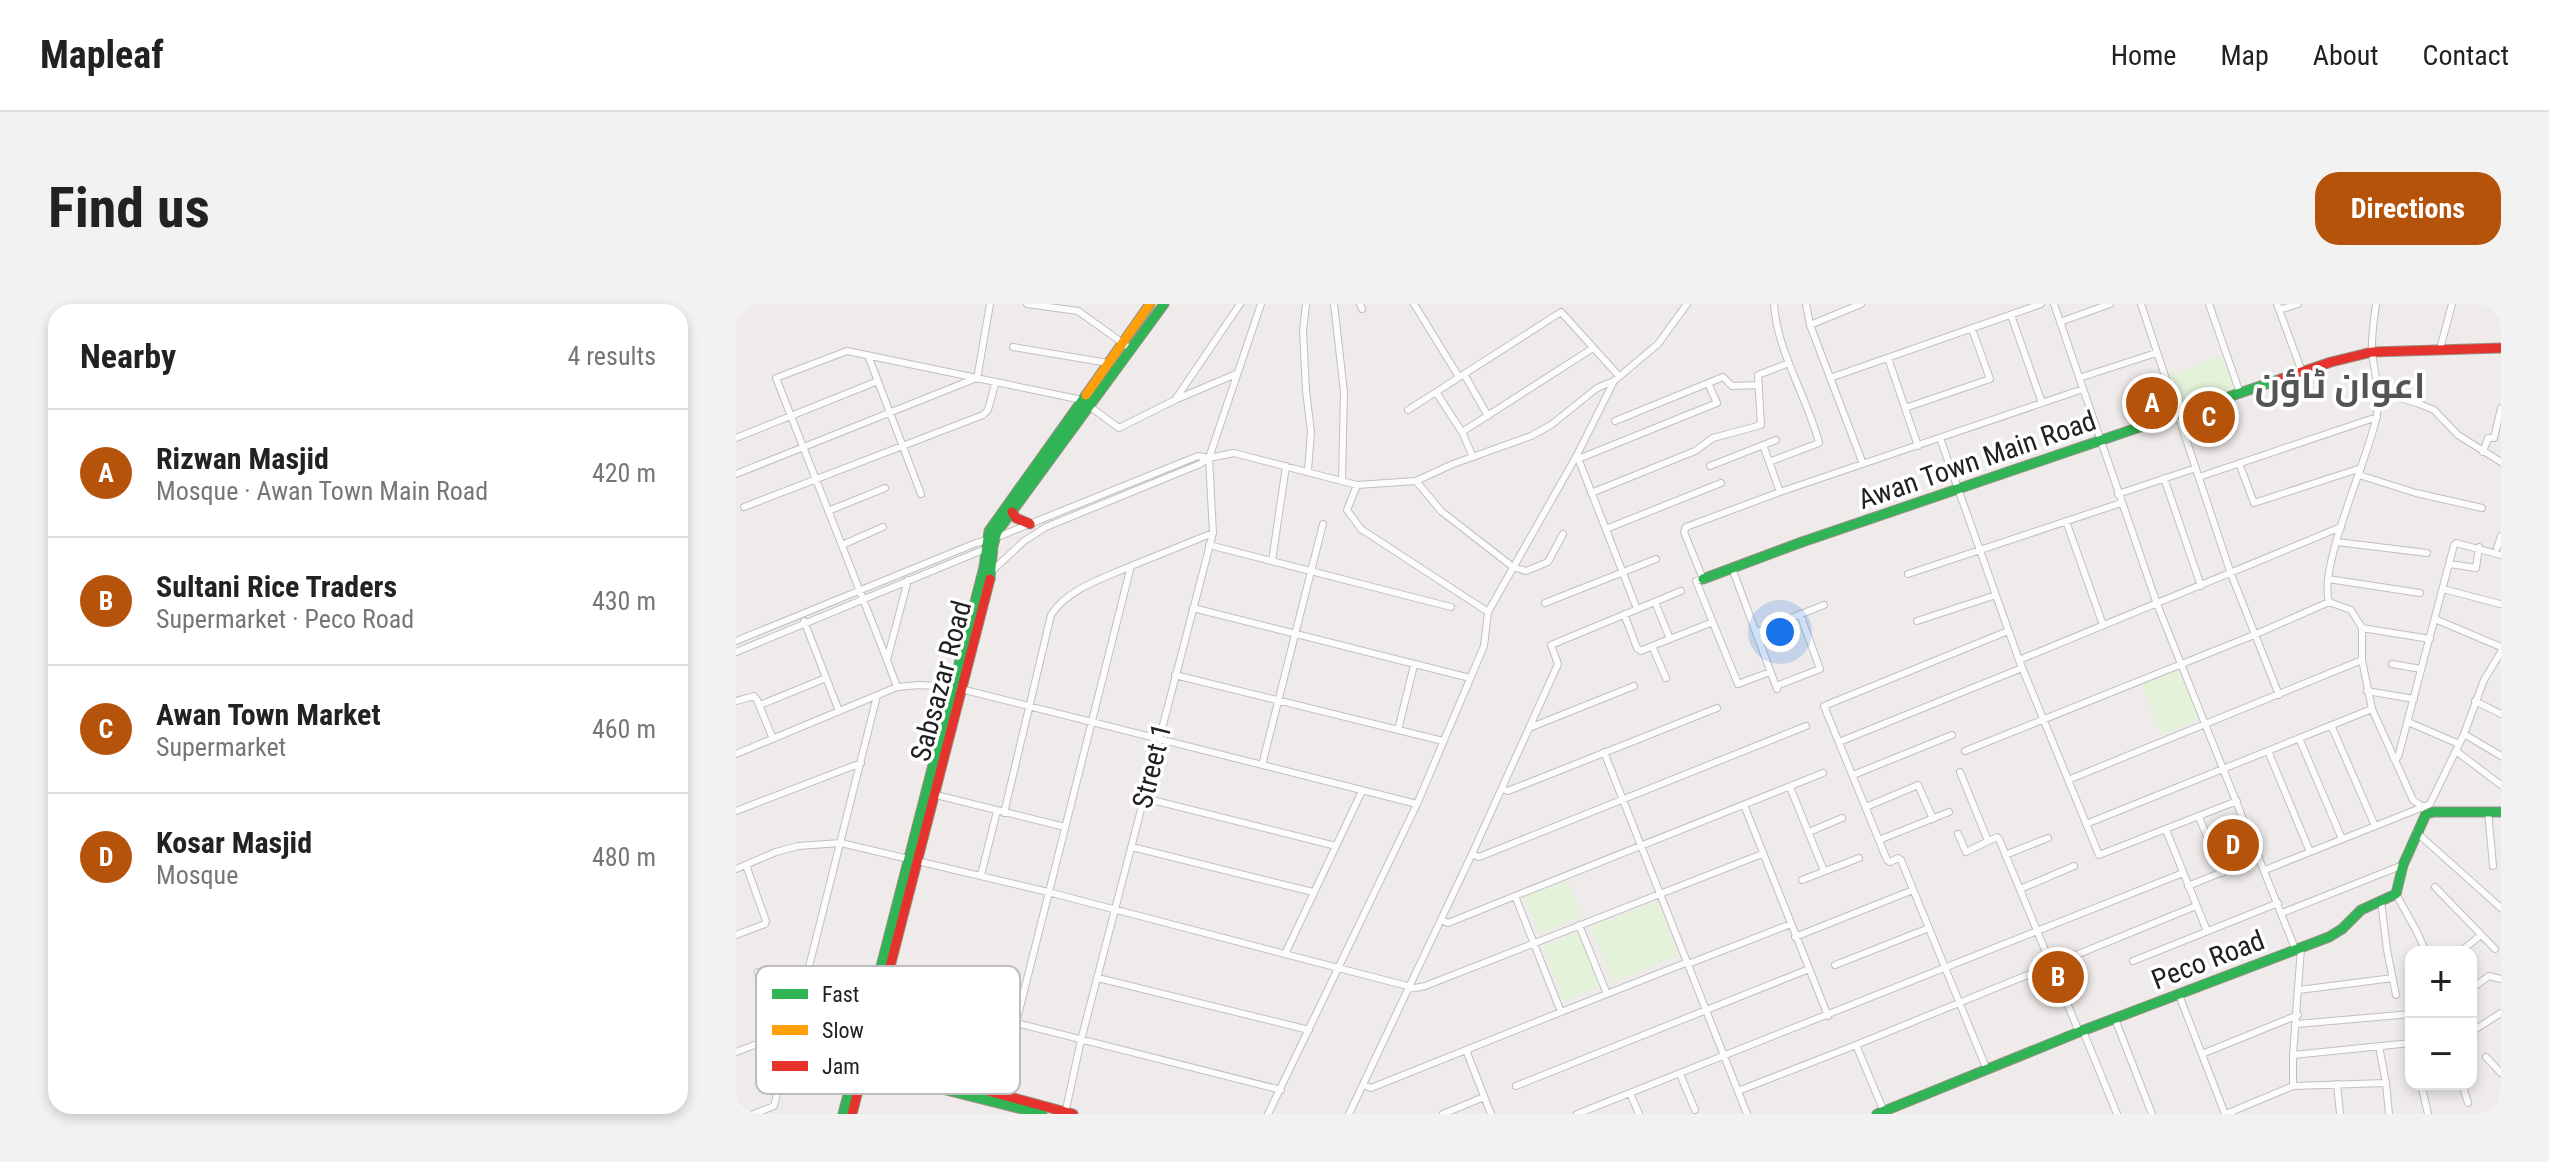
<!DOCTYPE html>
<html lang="en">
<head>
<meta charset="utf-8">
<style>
	body { margin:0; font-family:"Roboto Condensed",Cairo,sans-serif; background:#f2f2f2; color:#222 }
	.controls { position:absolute; right:24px; bottom:24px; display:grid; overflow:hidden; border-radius:16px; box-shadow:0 4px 12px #0003 }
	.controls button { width:72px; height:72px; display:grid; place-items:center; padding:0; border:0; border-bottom:2px solid #e0e0e0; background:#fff; color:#222; font:40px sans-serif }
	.you { position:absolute; left:1044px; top:328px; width:28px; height:28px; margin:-20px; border:6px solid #fff; border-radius:50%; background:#1a73e8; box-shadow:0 0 0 12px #1a73e833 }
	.badge { display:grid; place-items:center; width:52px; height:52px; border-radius:50%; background:#b45309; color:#fff; font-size:26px; font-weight:700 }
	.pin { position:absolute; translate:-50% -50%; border:4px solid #fff; box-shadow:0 2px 8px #0006 }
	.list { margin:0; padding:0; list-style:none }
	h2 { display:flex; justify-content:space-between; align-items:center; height:104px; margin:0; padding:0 32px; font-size:34px }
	h2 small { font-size:26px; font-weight:400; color:#767676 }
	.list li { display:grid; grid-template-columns:52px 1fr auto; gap:24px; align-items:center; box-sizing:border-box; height:128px; padding:0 32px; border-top:2px solid #e0e0e0 }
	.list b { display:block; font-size:30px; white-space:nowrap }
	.list p { margin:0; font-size:26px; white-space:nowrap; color:#767676 }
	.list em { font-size:26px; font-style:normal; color:#767676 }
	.map { position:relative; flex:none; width:1765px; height:810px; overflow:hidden; border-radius:24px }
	header { display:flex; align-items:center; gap:48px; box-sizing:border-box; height:112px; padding:0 40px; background:#fff; border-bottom:2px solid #e0e0e0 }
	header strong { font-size:38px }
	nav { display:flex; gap:44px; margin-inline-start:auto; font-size:28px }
	.intro { display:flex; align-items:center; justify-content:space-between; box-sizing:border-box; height:192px; padding:0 48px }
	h1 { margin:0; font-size:56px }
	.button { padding:20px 36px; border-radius:24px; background:#b45309; color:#fff; font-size:28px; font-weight:700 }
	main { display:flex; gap:48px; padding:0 48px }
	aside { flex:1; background:#fff; border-radius:24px; box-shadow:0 4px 12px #0003 }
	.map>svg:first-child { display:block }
	.park { fill:#e3f2d9 }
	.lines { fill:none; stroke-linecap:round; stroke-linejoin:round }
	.street-casing { stroke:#c1bfbf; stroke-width:8 }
	.fast-casing { stroke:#999083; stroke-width:11 }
	.slow-casing { stroke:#999083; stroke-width:11 }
	.jam-casing { stroke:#999083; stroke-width:11 }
	.street { stroke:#fdfcfc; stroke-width:6 }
	.fast { stroke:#30b455; stroke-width:9 }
	.slow { stroke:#ff9f0a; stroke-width:9 }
	.jam { stroke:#e5322d; stroke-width:9 }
	.labels { text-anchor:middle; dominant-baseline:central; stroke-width:7; stroke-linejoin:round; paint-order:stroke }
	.street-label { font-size:28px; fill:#212121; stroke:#fff }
	.district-label { font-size:36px; font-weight:bold; fill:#545454; stroke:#fff }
	.key { fill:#fff; stroke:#bcbcbc; stroke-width:2 }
	.key-label { font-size:22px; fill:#212121 }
</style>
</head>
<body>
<header>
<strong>Mapleaf</strong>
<nav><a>Home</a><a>Map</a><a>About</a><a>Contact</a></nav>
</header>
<div class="intro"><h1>Find us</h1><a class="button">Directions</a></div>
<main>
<aside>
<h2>Nearby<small>4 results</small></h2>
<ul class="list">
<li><span class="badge">A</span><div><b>Rizwan Masjid</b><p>Mosque · Awan Town Main Road</p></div><em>420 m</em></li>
<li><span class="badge">B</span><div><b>Sultani Rice Traders</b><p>Supermarket · Peco Road</p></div><em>430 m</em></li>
<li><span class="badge">C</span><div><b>Awan Town Market</b><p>Supermarket</p></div><em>460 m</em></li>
<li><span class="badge">D</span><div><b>Kosar Masjid</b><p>Mosque</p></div><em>480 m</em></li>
</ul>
</aside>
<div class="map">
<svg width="1765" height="810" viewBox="0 0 1765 810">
	<rect width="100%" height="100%" fill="#efebeb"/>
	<path class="park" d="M 1485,52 L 1498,85 L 1445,106 L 1432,72 Z
		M 1442,365 L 1463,416 L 1426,431 L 1405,380 Z
		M 832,576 L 846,613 L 803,630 L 788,593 Z
		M 921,597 L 942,652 L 877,677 L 855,623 Z
		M 844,627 L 866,683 L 828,697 L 807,643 Z"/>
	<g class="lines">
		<g class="street-casing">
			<path id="street" d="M 291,0 L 342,7 L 395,45
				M 570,0 L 567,27 L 570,87 L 575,128 L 572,167
				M 598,0 L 608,88 L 606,177
				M 624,0 L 626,5
				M 678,0 L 723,73
				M 1070,0 L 1074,21 L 1127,160
				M 1318,0 L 1421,300 L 1560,647
				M 1405,0 L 1495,270 L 1543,391
				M 1473,0 L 1504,89
				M 1541,0 L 1566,68
				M 1543,6 L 1562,0
				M 1275,11 L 1306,99
				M 1324,18 L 1374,0
				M 1074,21 L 1125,0
				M 277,43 L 372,59
				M 1704,45 L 1716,0
				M 133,54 L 185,190
				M 1152,54 L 1182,142
				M 728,70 L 752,112
				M 1094,74 L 1305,0
				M 1343,74 L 1420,49
				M 241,75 L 254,0
				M 700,88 L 726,128 L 737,153
				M 1644,88 L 1681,99 L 1698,106 L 1722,131 L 1765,158
				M 441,95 L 500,70
				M 353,102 L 383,124 L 439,96 L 504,0
				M 1169,104 L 1254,75 L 1236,25
				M 672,106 L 825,8 L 883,72
				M 879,117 L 987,73 L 996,82 L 1023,81
				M 726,128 L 857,44
				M 0,134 L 142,77
				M 1204,134 L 1283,356 L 1363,551 L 1501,497
				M 1027,141 L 1044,188
				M 1747,148 L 1752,134 L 1758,134 L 1765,104
				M 842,154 L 901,305
				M 842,155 L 981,99 L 972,79
				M 1033,158 L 1083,139 C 1071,92 1041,48 1038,0
				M 1503,159 L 1518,199 L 1625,164
				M 974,162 L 1040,136
				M 0,170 L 238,75
				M 1623,171 L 1680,189 L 1746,204
				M 1463,173 L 1641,113
				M 1428,174 L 1465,282
				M 680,177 L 705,207 L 777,263 L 790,267 L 812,258 L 827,230
				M 621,181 L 611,206 L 625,225 L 752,308
				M 855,189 L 959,147 L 977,134 L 1025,121 L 1022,71 L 1053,59
				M 1382,190 L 1460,164
				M 8,203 L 247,111 L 252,106 L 259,80
				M 92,207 L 149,184
				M 1330,217 L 1367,321
				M 870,225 L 985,179
				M 1601,238 L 1691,249
				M 106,241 L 147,223
				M 473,241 L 715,303
				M 1761,244 L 1765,232
				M 536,257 L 550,162
				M 1714,260 L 1740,264 L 1743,243
				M 395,262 L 477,229
				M 996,264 L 1041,385
				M 256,267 L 288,237 L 310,223 L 464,160 L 473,154
				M 1172,270 L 1385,199
				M 1592,275 L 1684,289
				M 1707,285 L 1764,300
				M 919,298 L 934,335
				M 1593,298 L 1615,306 L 1626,324 L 1626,356 L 1636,405 L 1677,496 L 1687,503
				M 809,299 L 920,255
				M 457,304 L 734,374
				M 888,310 L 901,344 L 905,347 L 916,342 L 930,374
				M 1699,315 L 1765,343
				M 68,317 L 103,407
				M 1181,317 L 1260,291
				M 1626,324 L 1694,335
				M 1020,328 L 1088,301
				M 0,337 L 240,239 L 259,234 L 462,152 L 473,154 L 498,149 L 621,181 L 680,177 L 717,160 L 795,132 L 815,121 L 861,84 L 878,77
				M 916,342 L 977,318
				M 0,348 L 254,243
				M 151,356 L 40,74 L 111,47 L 346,96
				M 1283,356 L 1605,223
				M 1656,360 L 1685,365
				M 1034,368 L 1002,380 L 960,277 L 967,275 L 948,228 L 950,223 L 1044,188 L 1347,85
				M 439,371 L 707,437
				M 1040,382 L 1084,365 L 1064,310
				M 161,383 L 151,356 L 172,276
				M 1631,387 L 1678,395
				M 0,397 L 18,392 L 21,396 L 37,435
				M 1739,397 L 1765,410
				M 24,401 L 90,374
				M 1672,418 L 1723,440
				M 1595,421 L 1639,522
				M 793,424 L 898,382
				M 662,426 L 678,361
				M 1728,430 L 1765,452
				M 1563,434 L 1606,535
				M 1103,438 L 1286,364
				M 1229,447 L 1518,331 L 1593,298 C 1582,263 1631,157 1640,115 C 1646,92 1639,72 1636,49 C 1635,33 1638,16 1640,0
				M 1532,447 L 1574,548
				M 1720,447 L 1765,481
				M 868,448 L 1011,810
				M 0,450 L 161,383 L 183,381 L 217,383 L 681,500
				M 1658,455 L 1662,453 L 1718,241 L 1720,239 L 1765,251
				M 526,461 L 587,220
				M 1224,468 L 1252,537
				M 1117,471 L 1216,431
				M 1332,476 L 1626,356
				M 1054,483 L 1088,567
				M 766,485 L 772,487 L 981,404
				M 196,490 L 329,523
				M 408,494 L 600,542
				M 1008,501 L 1092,712
				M 1130,503 L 1182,481 L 1197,515
				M 0,507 L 125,459
				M 1689,507 L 1687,503 L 1694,500 L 1728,430 L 1748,376 L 1765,348
				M 1752,507 L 1757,562
				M 268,509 L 315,311 C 331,285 368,274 395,262 L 280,719
				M 1463,513 L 1486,569
				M 1350,520 L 1636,405
				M 1430,526 L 1471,627
				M 1073,528 L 1106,514
				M 1680,528 L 1765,604
				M 1222,530 L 1230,548 L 1261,533 L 1263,535 L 1343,728
				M 1143,536 L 1213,508
				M 396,543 L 577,588
				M 736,550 L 743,553 L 1070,422
				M 1269,551 L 1312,534
				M 0,565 L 40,548 L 62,542 L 105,539 L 312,588 L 679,684 L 689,682 L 1026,550
				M 1529,566 L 1687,503
				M 245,571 L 261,507
				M 1066,576 L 1123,554
				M 1452,582 L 1523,553
				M 1699,583 L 1759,645
				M 1284,585 L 1338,562
				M 1660,590 L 1681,628 L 1690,648
				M 779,592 L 1087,469
				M 1645,597 L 1651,646 L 1660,691
				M 1546,609 L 1667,561
				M 705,616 L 712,619 L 779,592 L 825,708 L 952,658
				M 843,621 L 871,690
				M 0,631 L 29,620 L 30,617 L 10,561
				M 1059,633 L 1177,586
				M 1724,648 L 1745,631
				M 549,650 L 626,487
				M 1397,657 L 1542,599
				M 952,660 L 1055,620
				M 1099,661 L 1193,624
				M 22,668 L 45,731
				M 362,674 L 573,726
				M 146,685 L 545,786
				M 1735,685 L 1753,672 L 1765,675
				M 1563,686 L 1657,674
				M 1443,691 L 1489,810
				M 1379,715 L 1416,810
				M 1561,720 L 1675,710
				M 1347,727 L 1381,810
				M 1735,728 L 1765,709
				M 1120,741 L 1149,810
				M 1643,742 L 1650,779 L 1653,810
				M 730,746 L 755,810
				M 0,748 L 45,731
				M 1466,750 L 1562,711
				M 1557,751 L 1675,739
				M 1750,753 L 1765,769
				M 1251,766 L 1165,556 L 1162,554 L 1154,558 L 1151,556 L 1088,402 L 1272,327
				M 944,770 L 959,806
				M 1601,780 L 1604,810
				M 1685,780 L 1692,810
				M 1726,780 L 1732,799
				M 627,781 L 635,784 L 825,708
				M 780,782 L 1073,665
				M 1557,782 L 1557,751 L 1565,644
				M 1002,787 L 1120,741 L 1460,602
				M 894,789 L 903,810
				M 18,810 L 38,802 L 141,392
				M 329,810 L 345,736 L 477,229 L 473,154 L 525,0
				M 532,810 L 681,500 L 748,342 L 752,308 L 841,151 L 878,77 L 922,40 L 951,0
				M 613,810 L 736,550 L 822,360 L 815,341 L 945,287
				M 707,810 L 748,793
				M 841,810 L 1447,569
				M 1490,810 L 1557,782 L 1650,779
				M 1758,810 L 1765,807"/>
		</g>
		<g class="fast-casing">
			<path id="fast" d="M 254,275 L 257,242 L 261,228 L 428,0
				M 967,275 L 1066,238 L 1545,75
				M 123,764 L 306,810
				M 107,810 L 248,263 L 253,227 L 350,91
				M 1141,810 L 1343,728 L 1593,633 L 1606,625 L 1625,606 L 1660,590 L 1667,561 L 1690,510 L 1698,508 L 1765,508"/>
		</g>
		<g class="slow-casing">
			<path id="slow" d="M 350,91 L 414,0"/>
		</g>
		<g class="jam-casing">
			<path id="jam" d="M 1545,75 L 1595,58 L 1636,48 L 1765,44
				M 276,208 L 280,214 L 294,220
				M 125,753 L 337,810
				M 116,810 L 254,275"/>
		</g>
		<use href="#street" class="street"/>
		<use href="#fast" class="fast"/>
		<use href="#slow" class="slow"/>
		<use href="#jam" class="jam"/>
	</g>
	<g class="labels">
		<g class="street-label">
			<text transform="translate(1241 156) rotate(-19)">Awan Town Main Road</text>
			<text transform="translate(205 377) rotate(-75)">Sabsazar Road</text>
			<text transform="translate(416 462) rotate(-76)">Street 1</text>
			<text transform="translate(1472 656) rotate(-21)">Peco Road</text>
		</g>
		<g class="district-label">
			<text x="1604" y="82">اعوان ٹاؤن</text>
		</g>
	</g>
	<rect x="20" y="662" width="264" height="128" rx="12" class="key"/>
	<rect x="36" y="685" width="36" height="10" fill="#30b455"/>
	<rect x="36" y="721" width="36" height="10" fill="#ff9f0a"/>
	<rect x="36" y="757" width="36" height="10" fill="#e5322d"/>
	<g class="key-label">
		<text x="86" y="698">Fast</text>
		<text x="86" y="734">Slow</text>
		<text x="86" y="770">Jam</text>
	</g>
</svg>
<div class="controls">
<button>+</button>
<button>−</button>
</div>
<div class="you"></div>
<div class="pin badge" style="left:1416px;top:99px">A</div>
<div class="pin badge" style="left:1322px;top:673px">B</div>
<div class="pin badge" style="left:1473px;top:113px">C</div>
<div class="pin badge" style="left:1497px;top:541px">D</div>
</div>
</main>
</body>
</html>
